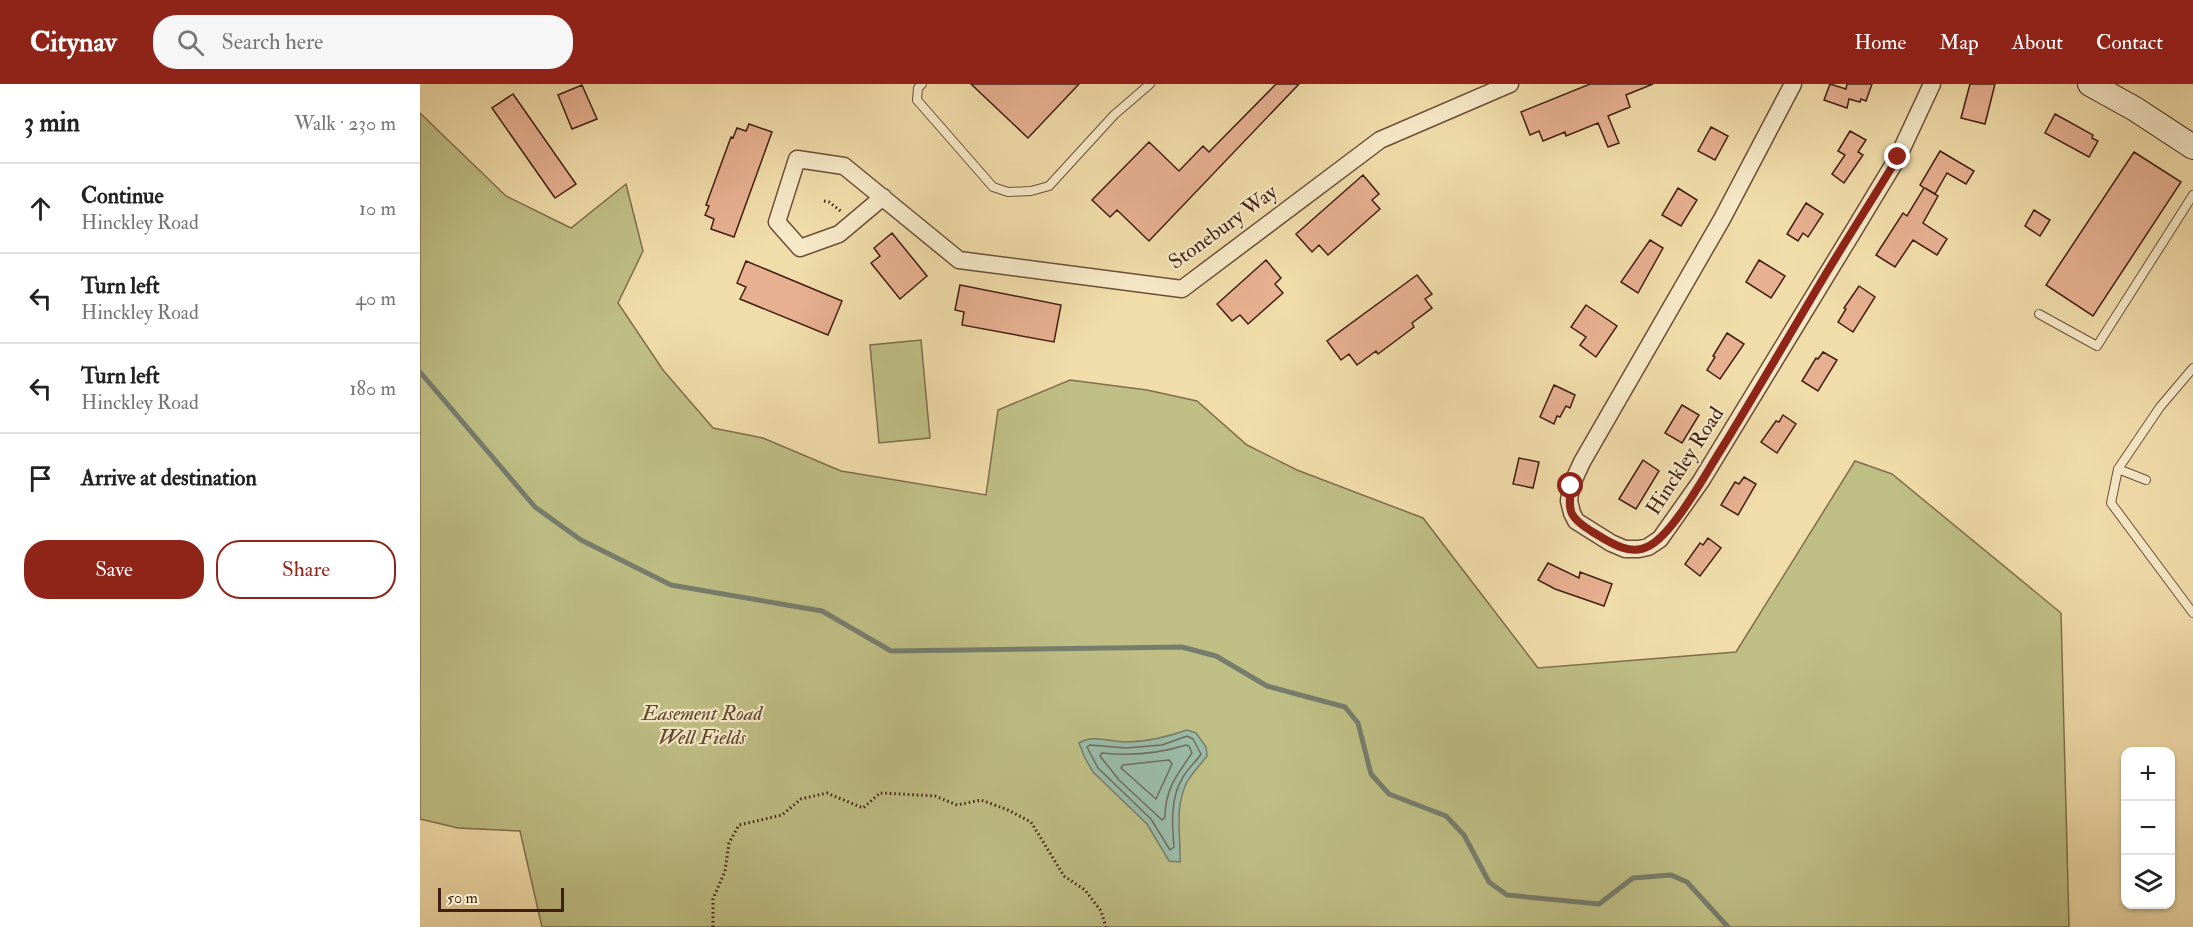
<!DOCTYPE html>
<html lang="en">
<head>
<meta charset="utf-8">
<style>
	body { margin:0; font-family:"IM FELL Double Pica",serif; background:#f6f6f6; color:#222 }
	.controls { position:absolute; right:18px; bottom:18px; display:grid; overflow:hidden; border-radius:12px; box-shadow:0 2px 4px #0004 }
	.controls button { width:54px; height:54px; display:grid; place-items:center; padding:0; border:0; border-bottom:2px solid #e0e0e0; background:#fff; color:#222; font:30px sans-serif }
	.scale { position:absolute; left:18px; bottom:15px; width:126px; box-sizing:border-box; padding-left:6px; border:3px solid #401e12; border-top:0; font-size:16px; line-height:21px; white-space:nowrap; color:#401e12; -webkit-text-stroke:4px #f6e9c8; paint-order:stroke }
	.stop { position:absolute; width:18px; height:18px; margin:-14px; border:4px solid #8f2418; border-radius:50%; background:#fff }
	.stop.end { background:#8f2418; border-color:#fff; box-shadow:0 2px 6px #0008 }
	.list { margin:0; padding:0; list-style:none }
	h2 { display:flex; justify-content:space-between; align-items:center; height:78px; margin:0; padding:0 24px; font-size:26px }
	h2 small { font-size:20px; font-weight:400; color:#767676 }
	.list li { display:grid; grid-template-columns:39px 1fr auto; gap:18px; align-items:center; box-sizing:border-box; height:90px; padding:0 24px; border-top:2px solid #e0e0e0 }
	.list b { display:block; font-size:22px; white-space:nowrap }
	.list p { margin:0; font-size:20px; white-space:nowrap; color:#767676 }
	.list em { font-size:20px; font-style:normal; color:#767676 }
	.actions { display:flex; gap:12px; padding:18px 24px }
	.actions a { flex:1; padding:14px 0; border:2px solid #8f2418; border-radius:24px; text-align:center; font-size:21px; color:#8f2418 }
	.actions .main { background:#8f2418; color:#fff }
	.icon { flex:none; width:33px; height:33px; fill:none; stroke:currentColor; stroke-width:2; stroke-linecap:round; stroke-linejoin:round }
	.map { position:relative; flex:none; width:1773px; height:843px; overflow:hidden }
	header { display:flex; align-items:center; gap:36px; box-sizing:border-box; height:84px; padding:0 30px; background:#8f2418; color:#fff }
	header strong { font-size:28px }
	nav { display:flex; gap:33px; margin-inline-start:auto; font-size:21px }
	.search { width:420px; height:54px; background:#f6f6f6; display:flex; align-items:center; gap:15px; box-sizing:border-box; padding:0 21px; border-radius:24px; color:#767676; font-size:22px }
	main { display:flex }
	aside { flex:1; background:#fff }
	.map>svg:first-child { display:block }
	.green { fill:#bfbf85; stroke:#806e4c; stroke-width:1.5 }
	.water { fill:#9bbcaa; stroke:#777d6d; stroke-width:1.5 }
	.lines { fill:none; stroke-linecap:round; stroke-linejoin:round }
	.shore { stroke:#6e6d5e; stroke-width:1.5 }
	.stream { stroke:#777d6d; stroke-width:5 }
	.building { fill:#e7b091; stroke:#401e12; stroke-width:1.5 }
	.service-casing { stroke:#6c4e38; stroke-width:10 }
	.minor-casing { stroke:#6c4e38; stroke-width:19 }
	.secondary-casing { stroke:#401e12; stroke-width:26 }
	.path { stroke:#401e12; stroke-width:3; stroke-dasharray:1.5 3; stroke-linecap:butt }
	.service { stroke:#f6e9c8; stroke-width:8 }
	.minor { stroke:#f6e9c8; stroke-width:16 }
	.secondary { stroke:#f6e9c8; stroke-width:24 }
	.route { stroke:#8f2418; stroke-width:8 }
	.labels { text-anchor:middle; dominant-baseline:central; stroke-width:4.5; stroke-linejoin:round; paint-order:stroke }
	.street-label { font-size:21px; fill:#401e12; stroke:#f6e9c8 }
	.park-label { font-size:21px; font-style:italic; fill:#60462f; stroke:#f6e9c8 }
</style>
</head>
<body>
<header>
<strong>Citynav</strong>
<div class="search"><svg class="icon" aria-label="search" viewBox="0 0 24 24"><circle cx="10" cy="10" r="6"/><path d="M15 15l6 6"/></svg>Search here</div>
<nav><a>Home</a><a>Map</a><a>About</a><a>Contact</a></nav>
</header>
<main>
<aside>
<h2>3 min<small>Walk · 230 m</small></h2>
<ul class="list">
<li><svg class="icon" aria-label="ahead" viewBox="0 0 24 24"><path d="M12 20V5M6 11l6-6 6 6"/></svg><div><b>Continue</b><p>Hinckley Road</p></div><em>10 m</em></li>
<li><svg class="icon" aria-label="left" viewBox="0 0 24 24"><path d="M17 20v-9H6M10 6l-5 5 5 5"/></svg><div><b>Turn left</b><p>Hinckley Road</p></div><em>40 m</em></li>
<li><svg class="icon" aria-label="left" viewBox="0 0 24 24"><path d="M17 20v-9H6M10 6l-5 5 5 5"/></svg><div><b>Turn left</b><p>Hinckley Road</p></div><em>180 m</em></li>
<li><svg class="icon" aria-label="arrive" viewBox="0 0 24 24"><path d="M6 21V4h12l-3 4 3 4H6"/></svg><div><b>Arrive at destination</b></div></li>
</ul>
<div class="actions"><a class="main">Save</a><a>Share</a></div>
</aside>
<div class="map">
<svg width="1773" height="843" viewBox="0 0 1773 843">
	<rect width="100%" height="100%" fill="#f1ddaa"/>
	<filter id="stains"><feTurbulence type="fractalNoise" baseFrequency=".00333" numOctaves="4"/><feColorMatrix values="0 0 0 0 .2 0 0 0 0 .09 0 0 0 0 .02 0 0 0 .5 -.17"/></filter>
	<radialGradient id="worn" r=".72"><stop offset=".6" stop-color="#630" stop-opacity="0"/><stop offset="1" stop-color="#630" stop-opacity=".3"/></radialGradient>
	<path class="green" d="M 0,29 L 86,112 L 151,144 L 206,100 L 223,167 L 198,219 L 243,286 L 293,344 L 343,354 L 421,387 L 566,411 L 578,326 L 650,296 L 727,306 L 777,317 L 827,361 L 877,386 L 1003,434 L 1118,584 L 1316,568 L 1435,377 L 1472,390 L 1641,529 L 1649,843 L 122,843 L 100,747 L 38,744 L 0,735 Z
		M 501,256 L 510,354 L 459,359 L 450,261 Z"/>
	<path class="water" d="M 767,646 L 776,649 L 786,663 L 787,672 C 781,680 772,689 767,698 C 754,724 761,750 760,778 L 749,777 L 727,740 L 673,688 L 665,674 L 659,659 C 673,650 690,658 706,658 C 727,658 747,653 767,646 Z"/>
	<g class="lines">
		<path class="shore" d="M 767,652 L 773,655 L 781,670 C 776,678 768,684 763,693 C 750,714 752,740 754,763 L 750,766 L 731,735 L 678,684 L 667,663 L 670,661 L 706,664 L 742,661 Z
			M 766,661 L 769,662 L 772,669 C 757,691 745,705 745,733 L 742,736 L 699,696 L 680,672 L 682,669 C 712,672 738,670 766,661 Z
			M 749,676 L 752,680 L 736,715 L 701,684 L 703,681 Z"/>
		<path class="stream" d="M 0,288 L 115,423 L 161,456 L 251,501 L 402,527 L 471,567 L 762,563 L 796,572 L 847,602 L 925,623 L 938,639 L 951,690 L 969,710 L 1026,732 L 1044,751 L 1069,798 L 1087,811 L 1179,820 L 1213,794 L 1251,791 L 1267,798 L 1308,843"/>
	</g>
	<path class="building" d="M 551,0 L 659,0 L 608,54 Z
		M 856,0 L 879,0 L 729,157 L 697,126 L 690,133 L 672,116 L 729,58 L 759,87 L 783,62 L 789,68 Z
		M 1170,0 L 1233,0 L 1206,11 L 1210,23 L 1188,32 L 1199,59 L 1188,63 L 1178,39 L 1146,52 L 1145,48 L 1123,57 L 1119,47 L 1110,51 L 1101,28 Z
		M 1410,0 L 1426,5 L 1427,0 L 1452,0 L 1446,17 L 1441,15 L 1440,18 L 1429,15 L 1427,24 L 1404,16 Z
		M 1550,0 L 1575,0 L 1565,40 L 1541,34 Z
		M 162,1 L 177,35 L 152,45 L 138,11 Z
		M 93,10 L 156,100 L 135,114 L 72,24 Z
		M 1635,30 L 1673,51 L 1672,54 L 1678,57 L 1669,73 L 1625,49 Z
		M 329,40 L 352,48 L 314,153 L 291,145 L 294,135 L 285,131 L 289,122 L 286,121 L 311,53 L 313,54 L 317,44 L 326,47 Z
		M 1291,43 L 1308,52 L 1295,76 L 1278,67 Z
		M 1430,47 L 1446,56 L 1438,68 L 1443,71 L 1424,99 L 1412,90 L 1425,71 L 1418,67 Z
		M 1520,67 L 1554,87 L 1546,100 L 1527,89 L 1515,110 L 1505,104 L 1518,112 L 1503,139 L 1527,155 L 1517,171 L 1493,156 L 1475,183 L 1456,171 L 1483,129 L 1487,132 L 1504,104 L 1500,101 Z
		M 1714,68 L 1761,98 L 1673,232 L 1626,201 Z
		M 943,91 L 959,110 L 952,116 L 960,125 L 908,171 L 899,161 L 892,168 L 876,150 Z
		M 1258,104 L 1277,116 L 1261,142 L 1242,131 Z
		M 1386,119 L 1403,130 L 1388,153 L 1383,149 L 1378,157 L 1367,150 Z
		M 1614,126 L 1630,136 L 1620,152 L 1605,142 Z
		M 472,149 L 507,192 L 480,215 L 451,179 L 460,172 L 454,164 Z
		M 1230,156 L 1243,164 L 1218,209 L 1201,198 Z
		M 846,176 L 861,194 L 855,200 L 863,209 L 828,240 L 820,231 L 812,237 L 797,220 Z
		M 1339,176 L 1365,192 L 1351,214 L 1326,198 Z
		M 326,177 L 422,217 L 408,251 L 320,215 L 326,203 L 317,199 Z
		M 997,191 L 1012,210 L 1005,215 L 1012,224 L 992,239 L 994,243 L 958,270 L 956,267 L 937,281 L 929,270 L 921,276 L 907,257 Z
		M 540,201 L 641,221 L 634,258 L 542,241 L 544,228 L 535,226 Z
		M 1439,202 L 1455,213 L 1433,248 L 1418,238 L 1426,225 L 1424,224 Z
		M 1166,221 L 1197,242 L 1176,273 L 1160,261 L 1166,253 L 1151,243 Z
		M 1307,249 L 1324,260 L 1300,295 L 1287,286 L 1295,273 L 1293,272 Z
		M 1403,268 L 1417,276 L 1398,307 L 1382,297 L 1396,274 L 1398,275 Z
		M 1134,301 L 1155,311 L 1150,324 L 1146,322 L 1140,333 L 1137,332 L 1134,340 L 1120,333 Z
		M 1262,321 L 1279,331 L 1262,359 L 1245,349 Z
		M 1363,331 L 1376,340 L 1357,369 L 1341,358 L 1356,337 L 1359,338 Z
		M 1099,374 L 1119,378 L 1113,404 L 1093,400 Z
		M 1223,376 L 1239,387 L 1216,425 L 1199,415 Z
		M 1324,393 L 1336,400 L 1318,431 L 1301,421 L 1315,398 L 1319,400 Z
		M 1288,454 L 1301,464 L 1280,492 L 1265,480 L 1280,459 L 1283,461 Z
		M 1128,479 L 1159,494 L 1160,488 L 1192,500 L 1184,522 L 1135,505 L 1118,496 Z"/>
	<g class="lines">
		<g class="service-casing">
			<path id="service" d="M 502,0 L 498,4 L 497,16 L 573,103 L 588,108 L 611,107 L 629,102 L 694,31 L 730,0
				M 1619,230 L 1677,262 L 1773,111
				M 1773,284 L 1740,323 L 1698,385 L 1691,419 L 1773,529
				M 1698,385 L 1726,396"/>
		</g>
		<g class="minor-casing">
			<path id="minor" d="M 1373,0 L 1302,135 L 1162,378 L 1151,402 L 1149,417 L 1152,429 L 1156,437 L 1191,459 L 1205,465 L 1219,465 L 1228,463 L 1240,455 L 1281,397 L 1434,146 L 1478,73 L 1512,0
				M 463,113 L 419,150 L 380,164 L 357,138 L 377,75 L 424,82 L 539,176 L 762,205 L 960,56 L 1090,0"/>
		</g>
		<g class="secondary-casing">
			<path id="secondary" d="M 1670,0 L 1715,25 L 1773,63"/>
		</g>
		<path class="path" d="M 404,117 L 409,118 L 422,128
			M 293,843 L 293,815 L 305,787 L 309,759 L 319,741 L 362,731 L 381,715 L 407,709 L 443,724 L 460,709 L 515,712 L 537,721 L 561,716 L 588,726 L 611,738 L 644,792 L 665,806 L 681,827 L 686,843"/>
		<use href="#service" class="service"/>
		<use href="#minor" class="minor"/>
		<use href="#secondary" class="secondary"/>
	</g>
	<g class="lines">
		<path class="route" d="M 1151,402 C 1148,428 1149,433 1171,447 C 1188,457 1209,473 1229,462 C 1254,449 1286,389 1302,364 C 1337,307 1370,250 1404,193 C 1428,153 1454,113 1478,73"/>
	</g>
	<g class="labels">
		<g class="street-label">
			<text transform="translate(803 143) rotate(-36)">Stonebury Way</text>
			<text transform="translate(1265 377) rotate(-57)">Hinckley Road</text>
		</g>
		<g class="park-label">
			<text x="282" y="629">Easement Road<tspan x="282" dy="24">Well Fields</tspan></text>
		</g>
	</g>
	<rect width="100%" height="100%" filter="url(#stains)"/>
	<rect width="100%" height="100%" fill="url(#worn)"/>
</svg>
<div class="controls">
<button>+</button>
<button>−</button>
<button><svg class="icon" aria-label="layers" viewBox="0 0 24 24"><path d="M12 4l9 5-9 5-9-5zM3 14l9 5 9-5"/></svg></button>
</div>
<div class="scale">50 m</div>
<div class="stop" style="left:1151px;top:402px"></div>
<div class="stop end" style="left:1478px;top:73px"></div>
</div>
</main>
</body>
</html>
